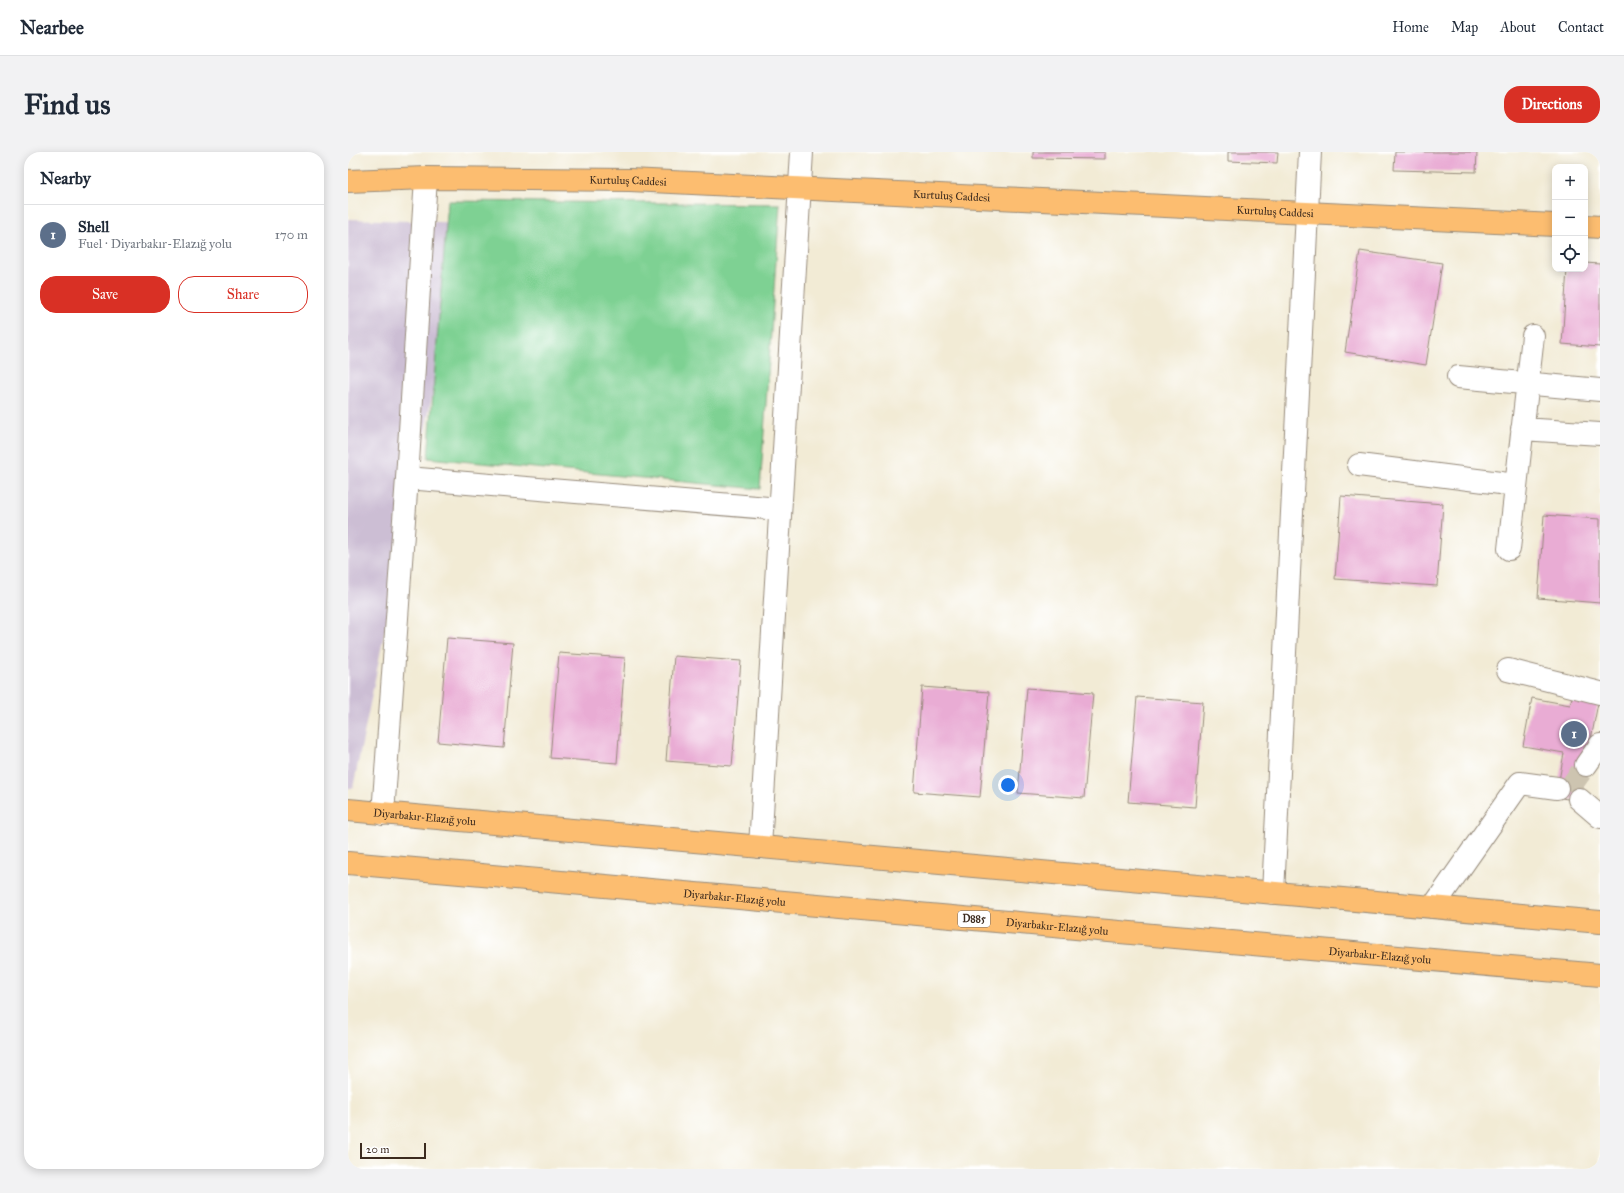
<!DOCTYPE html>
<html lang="en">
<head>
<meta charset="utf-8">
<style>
	body { margin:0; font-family:"IM FELL Great Primer",serif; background:#f2f2f3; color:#1f2937 }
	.controls { position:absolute; right:12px; top:12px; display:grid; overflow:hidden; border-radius:8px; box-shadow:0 2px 10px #0003 }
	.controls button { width:36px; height:36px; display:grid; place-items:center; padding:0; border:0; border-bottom:1px solid #e0e1e3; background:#fff; color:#1f2937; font:20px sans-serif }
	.scale { position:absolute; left:12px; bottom:10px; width:66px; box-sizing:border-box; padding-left:4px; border:2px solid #3b2a1e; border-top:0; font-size:11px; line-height:14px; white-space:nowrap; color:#3b2a1e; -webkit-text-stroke:3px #fff; paint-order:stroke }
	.you { position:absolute; left:660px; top:633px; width:14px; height:14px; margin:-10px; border:3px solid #fff; border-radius:50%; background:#1a73e8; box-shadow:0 0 0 6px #1a73e833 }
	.badge { display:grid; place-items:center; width:26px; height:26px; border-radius:50%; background:#d93025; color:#fff; font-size:13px; font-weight:700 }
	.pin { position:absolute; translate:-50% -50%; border:2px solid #fff; box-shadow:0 1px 4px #0006 }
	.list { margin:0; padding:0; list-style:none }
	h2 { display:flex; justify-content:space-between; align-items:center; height:52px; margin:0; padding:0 16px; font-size:17px }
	h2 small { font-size:13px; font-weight:400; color:#747a83 }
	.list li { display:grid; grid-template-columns:26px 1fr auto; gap:12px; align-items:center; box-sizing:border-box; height:60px; padding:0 16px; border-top:1px solid #e0e1e3 }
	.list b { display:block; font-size:15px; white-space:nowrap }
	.list p { margin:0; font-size:13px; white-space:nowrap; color:#747a83 }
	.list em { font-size:13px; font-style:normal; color:#747a83 }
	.actions { display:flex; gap:8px; padding:12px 16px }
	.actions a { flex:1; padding:9px 0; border:1px solid #d93025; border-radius:16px; text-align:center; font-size:14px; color:#d93025 }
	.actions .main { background:#d93025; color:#fff }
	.icon { flex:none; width:22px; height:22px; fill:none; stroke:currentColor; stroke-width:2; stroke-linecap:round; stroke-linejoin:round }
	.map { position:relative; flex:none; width:1252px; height:1017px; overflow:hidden; border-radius:16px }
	header { display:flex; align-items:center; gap:24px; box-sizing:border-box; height:56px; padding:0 20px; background:#fff; border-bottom:1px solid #e0e1e3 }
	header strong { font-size:19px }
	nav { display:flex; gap:22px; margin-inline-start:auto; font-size:14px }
	.intro { display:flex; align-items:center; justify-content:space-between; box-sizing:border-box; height:96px; padding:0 24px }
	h1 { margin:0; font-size:28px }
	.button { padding:10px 18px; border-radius:16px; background:#d93025; color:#fff; font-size:14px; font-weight:700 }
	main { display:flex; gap:24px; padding:0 24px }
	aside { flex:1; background:#fff; border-radius:16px; box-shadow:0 2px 10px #0003 }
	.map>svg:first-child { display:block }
	.industrial { fill:#ccbed4 }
	.green { fill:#7ed193; stroke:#5c7e58 }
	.building { fill:#e9acd4 }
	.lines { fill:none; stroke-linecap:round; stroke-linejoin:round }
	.minor-tunnel { stroke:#cdc4b0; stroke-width:22; stroke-dasharray:22 11; stroke-linecap:butt }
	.minor-casing { stroke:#968a7a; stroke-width:24 }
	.major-casing { stroke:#968a7a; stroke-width:24 }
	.highway-casing { stroke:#968a7a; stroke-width:24 }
	.minor { stroke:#fff; stroke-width:22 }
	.major { stroke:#fcbd6f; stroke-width:22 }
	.highway { stroke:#fcbd6f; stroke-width:22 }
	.labels { text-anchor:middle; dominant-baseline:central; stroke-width:3.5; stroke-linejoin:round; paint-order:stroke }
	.shield { fill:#fff; stroke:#766a62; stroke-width:1 }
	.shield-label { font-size:10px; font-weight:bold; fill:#3b2a1e }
	.street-label { font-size:11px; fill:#3b2a1e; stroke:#fff }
</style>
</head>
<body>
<header>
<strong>Nearbee</strong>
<nav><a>Home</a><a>Map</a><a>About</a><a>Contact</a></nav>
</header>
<div class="intro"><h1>Find us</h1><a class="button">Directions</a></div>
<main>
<aside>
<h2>Nearby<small></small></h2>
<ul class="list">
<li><span class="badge" style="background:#5c6f8a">1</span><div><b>Shell</b><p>Fuel · Diyarbakır-Elazığ yolu</p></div><em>170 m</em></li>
</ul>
<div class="actions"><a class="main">Save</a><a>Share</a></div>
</aside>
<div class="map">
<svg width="1252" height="1017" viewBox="0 0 1252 1017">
	<rect width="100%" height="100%" fill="#fff"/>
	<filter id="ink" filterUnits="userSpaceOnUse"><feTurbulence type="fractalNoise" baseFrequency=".025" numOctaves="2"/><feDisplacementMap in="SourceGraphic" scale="8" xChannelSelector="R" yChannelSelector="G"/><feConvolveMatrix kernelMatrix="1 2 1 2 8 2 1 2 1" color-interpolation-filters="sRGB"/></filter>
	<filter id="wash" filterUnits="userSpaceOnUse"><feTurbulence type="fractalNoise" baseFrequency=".012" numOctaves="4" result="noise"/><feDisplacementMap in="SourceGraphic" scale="16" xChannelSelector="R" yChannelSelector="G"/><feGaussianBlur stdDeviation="0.9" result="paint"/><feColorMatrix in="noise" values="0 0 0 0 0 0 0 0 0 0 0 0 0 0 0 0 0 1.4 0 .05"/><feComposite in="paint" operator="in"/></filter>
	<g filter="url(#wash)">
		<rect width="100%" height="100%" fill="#f2ebd5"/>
		<path class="industrial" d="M 0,67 L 119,71 L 5,636 L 0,636 Z"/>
		<path class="green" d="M 100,49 L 432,52 L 412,337 L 80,306 Z"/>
		<g id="blocks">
			<path class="building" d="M 685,0 L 757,0 L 757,7 L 685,6 Z
				M 880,0 L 930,0 L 929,11 L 880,9 Z
				M 1047,0 L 1129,0 L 1128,20 L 1046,18 Z
				M 1012,99 L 1094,111 L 1078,213 L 997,200 Z
				M 1237,111 L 1252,112 L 1252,195 L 1214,192 L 1219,117 L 1237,117 Z
				M 993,344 L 1095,352 L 1089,434 L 987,427 Z
				M 1196,363 L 1252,367 L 1252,451 L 1190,446 Z
				M 99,486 L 165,491 L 156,596 L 90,590 Z
				M 211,501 L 277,506 L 269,611 L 202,606 Z
				M 326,504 L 393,509 L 384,614 L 318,609 Z
				M 574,535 L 641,540 L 632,645 L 566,640 Z
				M 679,536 L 745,541 L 736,646 L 670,641 Z
				M 1225,541 L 1251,546 L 1231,649 L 1208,645 L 1216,601 L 1175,594 L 1184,546 L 1222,553 Z
				M 789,545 L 855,550 L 847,655 L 780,650 Z"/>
		</g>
	</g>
	<g filter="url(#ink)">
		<use href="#blocks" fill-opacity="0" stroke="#968a7a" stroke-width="1"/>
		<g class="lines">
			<path class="minor-tunnel" d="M 1220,638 L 1238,613"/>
			<g class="minor-casing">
				<path id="minor" d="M 1110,225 L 1252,238
					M 1174,277 L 1252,282
					M 1011,313 L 1168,333
					M 59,326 L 432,357
					M 1161,397 L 1185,184
					M 1160,518 L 1252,541
					M 1238,613 L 1252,593
					M 1231,647 L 1252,665
					M 35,662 L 59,326 L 78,26
					M 412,695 L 454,0
					M 925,741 L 962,0
					M 1085,755 L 1172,631 L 1209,636"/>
			</g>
			<g class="major-casing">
				<g id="major">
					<path id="s1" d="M 0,29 L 78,26 L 282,28 L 1207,73"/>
					<path d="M 1237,74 L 1252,75"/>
				</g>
			</g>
			<g class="highway-casing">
				<g id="highway">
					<path id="s2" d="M 0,658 L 1252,770"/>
					<path id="s3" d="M 0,711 L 1252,823"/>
				</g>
			</g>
			<use href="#minor" class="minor"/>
			<use href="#major" class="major"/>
			<use href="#highway" class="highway"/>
		</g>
	</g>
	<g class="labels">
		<rect class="shield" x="610" y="759" width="32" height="16" rx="3"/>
		<g class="shield-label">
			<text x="626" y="767">D885</text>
		</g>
		<g class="street-label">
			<text stroke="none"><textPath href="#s1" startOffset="280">Kurtuluş Caddesi</textPath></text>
			<text stroke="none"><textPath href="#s1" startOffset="604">Kurtuluş Caddesi</textPath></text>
			<text stroke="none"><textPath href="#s1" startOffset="928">Kurtuluş Caddesi</textPath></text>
			<text stroke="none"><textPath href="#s2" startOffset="77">Diyarbakır-Elazığ yolu</textPath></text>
			<text stroke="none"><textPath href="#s3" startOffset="388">Diyarbakır-Elazığ yolu</textPath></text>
			<text stroke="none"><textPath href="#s3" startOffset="712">Diyarbakır-Elazığ yolu</textPath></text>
			<text stroke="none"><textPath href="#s3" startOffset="1036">Diyarbakır-Elazığ yolu</textPath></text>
		</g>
	</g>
</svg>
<div class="controls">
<button>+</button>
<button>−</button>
<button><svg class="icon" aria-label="locate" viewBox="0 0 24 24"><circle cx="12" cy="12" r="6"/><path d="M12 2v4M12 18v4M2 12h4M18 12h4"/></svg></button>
</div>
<div class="scale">20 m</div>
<div class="you"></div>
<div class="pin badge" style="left:1226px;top:582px;background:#5c6f8a">1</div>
</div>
</main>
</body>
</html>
